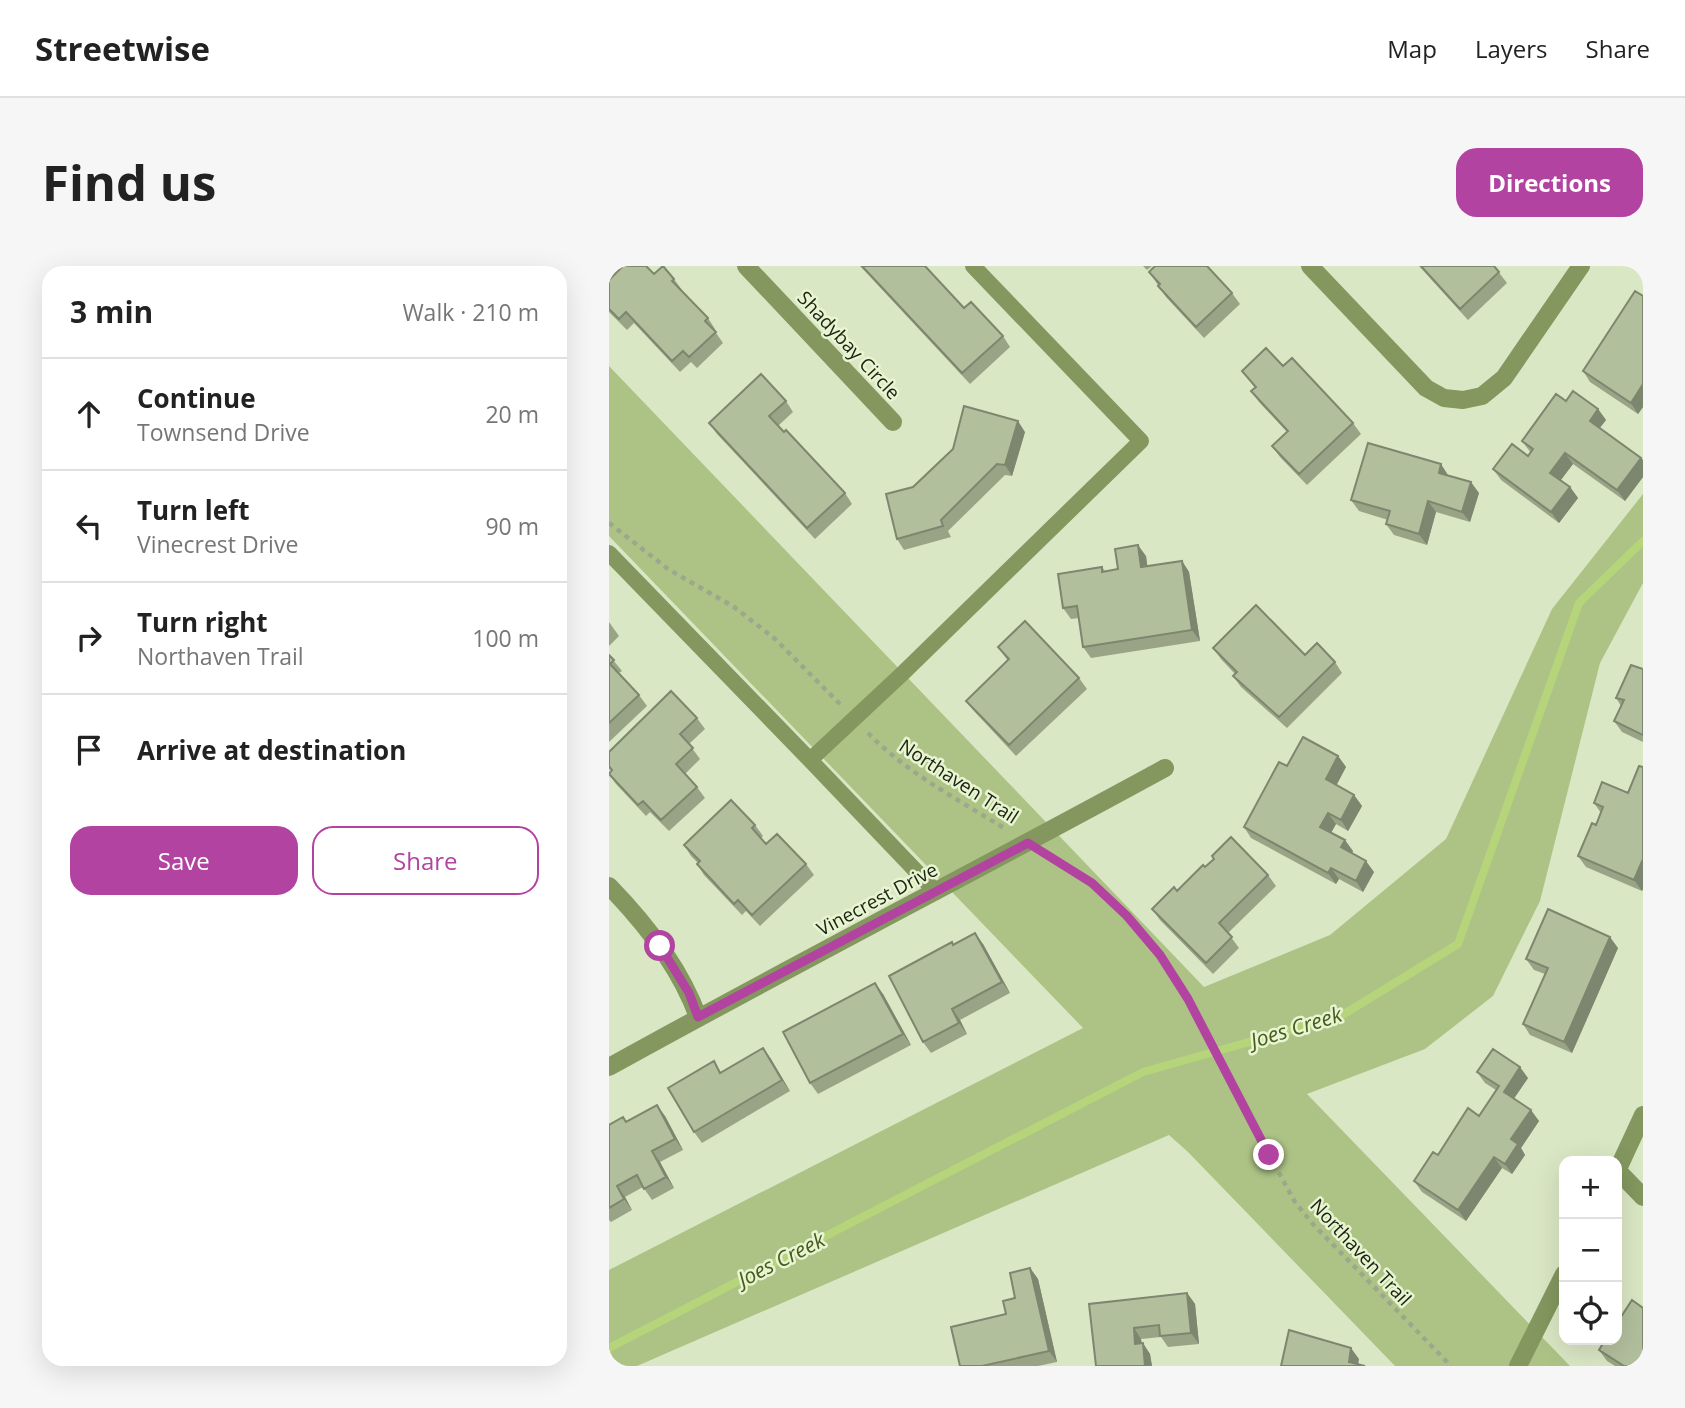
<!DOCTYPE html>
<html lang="en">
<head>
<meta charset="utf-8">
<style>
	body { margin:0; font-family:"Open Sans",sans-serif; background:#f6f6f6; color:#222 }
	.controls { position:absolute; right:21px; bottom:21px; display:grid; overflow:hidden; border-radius:14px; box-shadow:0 7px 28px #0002 }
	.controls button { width:63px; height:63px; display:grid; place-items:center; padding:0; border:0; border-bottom:2px solid #e0e0e0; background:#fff; color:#222; font:35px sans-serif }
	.stop { position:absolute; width:21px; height:21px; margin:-16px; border:5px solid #b243a1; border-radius:50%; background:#fff }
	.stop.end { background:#b243a1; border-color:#fff; box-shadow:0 2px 7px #0008 }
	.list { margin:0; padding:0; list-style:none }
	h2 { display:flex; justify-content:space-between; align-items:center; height:91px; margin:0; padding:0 28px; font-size:30px }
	h2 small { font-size:23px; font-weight:400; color:#767676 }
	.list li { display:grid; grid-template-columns:46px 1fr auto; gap:21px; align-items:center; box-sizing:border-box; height:112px; padding:0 28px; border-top:2px solid #e0e0e0 }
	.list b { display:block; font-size:26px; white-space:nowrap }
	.list p { margin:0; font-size:23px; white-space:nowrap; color:#767676 }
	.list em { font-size:23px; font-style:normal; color:#767676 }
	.actions { display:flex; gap:14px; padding:21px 28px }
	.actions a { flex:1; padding:16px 0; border:2px solid #b243a1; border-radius:21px; text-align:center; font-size:24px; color:#b243a1 }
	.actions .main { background:#b243a1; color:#fff }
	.icon { flex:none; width:38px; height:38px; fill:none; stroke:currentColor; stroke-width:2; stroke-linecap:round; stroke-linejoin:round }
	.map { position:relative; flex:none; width:1034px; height:1100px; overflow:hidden; border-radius:21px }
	header { display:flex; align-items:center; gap:42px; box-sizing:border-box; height:98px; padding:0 35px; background:#fff; border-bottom:2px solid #e0e0e0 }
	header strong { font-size:33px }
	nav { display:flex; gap:38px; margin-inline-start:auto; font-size:24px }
	.intro { display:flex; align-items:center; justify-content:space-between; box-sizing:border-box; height:168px; padding:0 42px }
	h1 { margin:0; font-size:49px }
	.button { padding:18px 32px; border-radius:21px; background:#b243a1; color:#fff; font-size:24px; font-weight:700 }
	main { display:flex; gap:42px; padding:0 42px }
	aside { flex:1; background:#fff; border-radius:21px; box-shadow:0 7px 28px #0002 }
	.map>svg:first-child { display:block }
	.green { fill:#adc386 }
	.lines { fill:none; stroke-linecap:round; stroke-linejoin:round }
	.stream { stroke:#b6d57b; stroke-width:8 }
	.path { stroke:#9ca78b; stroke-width:4.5; stroke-dasharray:5 5; stroke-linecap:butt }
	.service { stroke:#83975f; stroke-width:16 }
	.minor { stroke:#83975f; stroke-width:18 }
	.wall { fill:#99a487 }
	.shaded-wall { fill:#7d866e }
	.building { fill:#b2bf9d; stroke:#7d866e; stroke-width:2 }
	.route { stroke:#b243a1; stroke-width:9 }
	.labels { text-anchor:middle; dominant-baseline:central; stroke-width:5; stroke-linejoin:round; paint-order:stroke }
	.street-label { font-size:19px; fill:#1c2114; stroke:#e7f5d1 }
	.water-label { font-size:21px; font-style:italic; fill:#485b1c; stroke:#e7f5d1 }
</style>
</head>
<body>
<header>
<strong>Streetwise</strong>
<nav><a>Map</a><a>Layers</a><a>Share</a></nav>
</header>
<div class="intro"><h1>Find us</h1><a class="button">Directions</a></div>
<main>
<aside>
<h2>3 min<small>Walk · 210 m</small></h2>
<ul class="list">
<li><svg class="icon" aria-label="ahead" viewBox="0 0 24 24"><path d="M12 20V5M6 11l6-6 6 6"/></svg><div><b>Continue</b><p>Townsend Drive</p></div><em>20 m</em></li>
<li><svg class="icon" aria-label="left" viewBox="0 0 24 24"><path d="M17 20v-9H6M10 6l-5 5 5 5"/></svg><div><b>Turn left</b><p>Vinecrest Drive</p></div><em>90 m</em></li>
<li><svg class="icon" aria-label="right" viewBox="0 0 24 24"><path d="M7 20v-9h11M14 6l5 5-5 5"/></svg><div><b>Turn right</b><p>Northaven Trail</p></div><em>100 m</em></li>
<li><svg class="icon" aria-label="arrive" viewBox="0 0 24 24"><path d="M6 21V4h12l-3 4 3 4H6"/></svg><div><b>Arrive at destination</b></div></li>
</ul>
<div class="actions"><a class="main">Save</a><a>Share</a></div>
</aside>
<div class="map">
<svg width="1034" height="1100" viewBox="0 0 1034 1100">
	<rect width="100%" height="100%" fill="#dae7c4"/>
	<path class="green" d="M 0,100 L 595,721 L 721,669 L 837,573 L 943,343 L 1034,228 L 1034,317 L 991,397 L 931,635 L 884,730 L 816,783 L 698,828 L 961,1100 L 786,1100 L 579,886 L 560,869 L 28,1100 L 0,1100 L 0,1004 L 474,762 L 0,270 Z"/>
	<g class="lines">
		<path class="stream" d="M 0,1082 L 534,806 L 732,750 L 849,678 L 970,337 L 1034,275"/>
		<path class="path" d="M 0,257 L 59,303 L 125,341 L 165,372 L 231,438
			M 259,467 C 298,507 350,534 398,564
			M 438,589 L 483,617 L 518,650 L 551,689 L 579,733 L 660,889 L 686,936 L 703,957 L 842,1100"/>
		<path class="service" d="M 0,287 L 201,494
			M 327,626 L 201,494 L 294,407 L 532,175 L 364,0"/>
		<path class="minor" d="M 137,0 L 284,156
			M 701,0 L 817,122 L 835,132 L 854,134 L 873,130 L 895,112 L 972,0
			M 0,620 C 37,658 71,701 89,751
			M 0,801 C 184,699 371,603 556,502
			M 1008,904 L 1034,931
			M 1008,905 L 1034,849
			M 909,1100 L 955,1008"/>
	</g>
	<path class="wall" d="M 251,0 L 316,0 L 355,42 L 394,70 L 401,81 L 361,118 Z
		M 534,0 L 543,0 L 538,4 Z
		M 810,0 L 885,0 L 898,17 L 859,54 Z
		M 540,6 L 623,27 L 631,38 L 595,72 L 557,31 Z
		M 45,8 L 65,13 L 73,24 L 72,25 L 99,52 L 106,63 L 105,64 L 114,77 L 88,102 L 82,96 L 71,106 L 25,57 L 18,64 L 0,46 L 0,14 Z
		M 1034,30 L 1034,141 L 1029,148 L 981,116 L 974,105 Z
		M 674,100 L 744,157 L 752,168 L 698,219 L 671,191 L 663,180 L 678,166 L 650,136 L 642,125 L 646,122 L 633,105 Z
		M 177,135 L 184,146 L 169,160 L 236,227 L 243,238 L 206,273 L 108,168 L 100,157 Z
		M 957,135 L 989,143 L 997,154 L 991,162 L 1032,192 L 1034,194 L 1034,211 L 1016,235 L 964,198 L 951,214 L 961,221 L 969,232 L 950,257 L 892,214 L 884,203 L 919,190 L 922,187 L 913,175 Z
		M 416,166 L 403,210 L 396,209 L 339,265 L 342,271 L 295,284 L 288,273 Z
		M 839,210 L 870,227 L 861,256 L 827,246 L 818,279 L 785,269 L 777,258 L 779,254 L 750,245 L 742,234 Z
		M 537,290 L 538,300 L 573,295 L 580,306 L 591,375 L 482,392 L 474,381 L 470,352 L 462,353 L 454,342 L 493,301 L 496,305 L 509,303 Z
		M 0,356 L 10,370 L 0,380 Z
		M 389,381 L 470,412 L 478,423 L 407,490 L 365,445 L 357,435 L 399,395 Z
		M 604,382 L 726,396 L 733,407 L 678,462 L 632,421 L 624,410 L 626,408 L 612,393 Z
		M 0,389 L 13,405 L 10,407 L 30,429 L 38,440 L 0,476 Z
		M 1034,403 L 1034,476 L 1013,466 L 1005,455 L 1012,440 L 1007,432 Z
		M 88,452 L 96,463 L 80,478 L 91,493 L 76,508 L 88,521 L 96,532 L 60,565 L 41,546 L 37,550 L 7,518 L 0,508 L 2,505 L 0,503 L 0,486 Z
		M 729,490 L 737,501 L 727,519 L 745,529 L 753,540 L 739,565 L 727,558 L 722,567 L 744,585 L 743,587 L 765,606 L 754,626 L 730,613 L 727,618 L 642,572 L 635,561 L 678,500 Z
		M 1034,501 L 1034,623 L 1033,625 L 977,601 L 969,590 L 987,559 L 992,547 L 985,537 L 1019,527 Z
		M 146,559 L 154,570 L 152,572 L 157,578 L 197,598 L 205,609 L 151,660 L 137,645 L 133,649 L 95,609 L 88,598 L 89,597 L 82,590 L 75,579 Z
		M 596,601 L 659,609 L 667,620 L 619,667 L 630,682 L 604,708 L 551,654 L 543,643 L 568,625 Z
		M 344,678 L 374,678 L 401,727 L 351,754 L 358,768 L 322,787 L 314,776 Z
		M 1009,682 L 963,787 L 921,769 L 914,758 L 936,708 L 925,704 L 917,693 Z
		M 274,728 L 302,779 L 209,828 L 201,817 Z
		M 154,782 L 181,825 L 93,877 L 85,866 L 112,807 Z
		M 868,806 L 919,812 L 905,832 L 930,855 L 912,882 L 916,889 L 903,908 L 893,902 L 857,955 L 813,926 L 805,915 L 829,889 L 870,850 L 887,824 L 876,817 Z
		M 56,850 L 74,884 L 51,896 L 65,922 L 43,934 L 34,921 L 16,931 L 23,944 L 2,956 L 0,954 L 0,859 Z
		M 421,1002 L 429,1013 L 448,1096 L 429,1100 L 351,1100 L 397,1048 Z
		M 578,1027 L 586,1038 L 590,1078 L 559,1081 L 552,1071 L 532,1073 L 533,1078 L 541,1088 L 543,1100 L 487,1100 L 480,1038 Z
		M 990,1084 L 1034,1100 L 1006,1100 L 998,1095 Z"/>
	<path class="shaded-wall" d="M 1034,118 L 1034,141 L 1029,148 L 1022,137 Z
		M 989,143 L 997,154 L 988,165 L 981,155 Z
		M 409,155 L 416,166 L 403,210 L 396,199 Z
		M 956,187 L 964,198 L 949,218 L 941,207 Z
		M 1032,192 L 1034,194 L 1034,211 L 1016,235 L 1008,224 Z
		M 832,198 L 839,209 L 830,207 Z
		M 862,216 L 870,227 L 861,256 L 853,246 Z
		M 961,221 L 969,232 L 950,257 L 942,246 Z
		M 819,235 L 827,246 L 818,279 L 810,268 Z
		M 529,279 L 537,290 L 540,312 L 532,301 Z
		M 573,295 L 580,306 L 591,375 L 583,364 Z
		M 729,490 L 737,501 L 725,524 L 717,513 Z
		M 745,529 L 753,540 L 739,565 L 732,554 Z
		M 719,547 L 727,558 L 719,572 L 711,561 Z
		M 736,574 L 744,585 L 740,592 L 732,581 Z
		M 1034,593 L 1034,623 L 1033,625 L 1025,614 Z
		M 757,595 L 765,606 L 754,626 L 747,615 Z
		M 722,602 L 730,613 L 727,618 L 719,607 Z
		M 366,667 L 374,678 L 401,727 L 393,716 Z
		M 1001,671 L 1009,682 L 963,787 L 955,776 Z
		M 266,717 L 274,728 L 302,779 L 294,768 Z
		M 343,743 L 351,754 L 358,768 L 350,757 Z
		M 154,782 L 162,793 L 181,825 L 173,814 Z
		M 911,801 L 919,812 L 902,837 L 895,826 Z
		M 48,839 L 56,850 L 74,884 L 66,873 Z
		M 922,844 L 930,855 L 912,882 L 916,889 L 903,908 L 896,898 L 902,873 Z
		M 43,885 L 51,896 L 65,922 L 57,911 Z
		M 885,891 L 893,902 L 857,955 L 849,944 Z
		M 8,920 L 16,931 L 23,944 L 15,933 Z
		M 421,1002 L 429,1013 L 448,1096 L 440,1085 Z
		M 578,1027 L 586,1038 L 590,1078 L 582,1067 Z
		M 525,1062 L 532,1073 L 534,1089 L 526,1078 Z
		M 534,1077 L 541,1088 L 543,1100 L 536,1100 Z
		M 742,1082 L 750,1093 L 749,1100 L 740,1096 Z"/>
	<path class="building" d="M 14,0 L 37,0 L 45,8 L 54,0 L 65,13 L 63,15 L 99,52 L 96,55 L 107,66 L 80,91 L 74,85 L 63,95 L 17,46 L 10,53 L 0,43 L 0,14 Z
		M 253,0 L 316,0 L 355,42 L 362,36 L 394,70 L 353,107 Z
		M 546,0 L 598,0 L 623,27 L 587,61 L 549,20 L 551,18 L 540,6 Z
		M 812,0 L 885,0 L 890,6 L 851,43 Z
		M 1026,25 L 1034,30 L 1034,118 L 1022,137 L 974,105 Z
		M 657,82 L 674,100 L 683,92 L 744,157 L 690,208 L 663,180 L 679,165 L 642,125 L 647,121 L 633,105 Z
		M 152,108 L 177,135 L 160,150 L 175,166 L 177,164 L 236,227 L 198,262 L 100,157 Z
		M 964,125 L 989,143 L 981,155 L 1032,192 L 1008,224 L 956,187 L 941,207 L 961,221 L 942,246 L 884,203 L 903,178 L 919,190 L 924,183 L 913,175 L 947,128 L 957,135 Z
		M 355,140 L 409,155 L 396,199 L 388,198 L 332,254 L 334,260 L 288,273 L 277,228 L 304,221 L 344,183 Z
		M 759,177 L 832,198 L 830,207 L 862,216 L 853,246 L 819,235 L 810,268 L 777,258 L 781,245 L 742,234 Z
		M 529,279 L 532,301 L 573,295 L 583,364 L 474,381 L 468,340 L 454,342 L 449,308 L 493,301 L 493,306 L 509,303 L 506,283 Z
		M 647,339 L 696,389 L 708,377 L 726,396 L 670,451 L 624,410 L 628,406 L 604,382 Z
		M 416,355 L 470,412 L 400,479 L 357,435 L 400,393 L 389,381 Z
		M 0,389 L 5,394 L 1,398 L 30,429 L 0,457 Z
		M 1022,399 L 1034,403 L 1034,469 L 1005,455 L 1015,434 L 1007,432 Z
		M 62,425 L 88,452 L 71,468 L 84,482 L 67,498 L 88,521 L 52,554 L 34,535 L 29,539 L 0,508 L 3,504 L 0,500 L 0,486 Z
		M 694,471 L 729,490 L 717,513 L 745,529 L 732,554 L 719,547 L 711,561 L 736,574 L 732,581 L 757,595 L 747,615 L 722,602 L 719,607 L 635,561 L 670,496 L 678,500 Z
		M 1030,500 L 1034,501 L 1034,593 L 1025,614 L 969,590 L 983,557 L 987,559 L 994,541 L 985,537 L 993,516 L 1019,527 Z
		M 122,534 L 146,559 L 143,562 L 157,578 L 168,568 L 197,598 L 143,649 L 129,634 L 125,638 L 88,598 L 91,595 L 75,579 Z
		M 622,571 L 659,609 L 610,657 L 623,671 L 597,697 L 543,643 L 565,621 L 568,625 L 594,599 L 596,601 L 605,593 L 603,590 Z
		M 939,643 L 1001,671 L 955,776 L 914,758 L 939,702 L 917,693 Z
		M 366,667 L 393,716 L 343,743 L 350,757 L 314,776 L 280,710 L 343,676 L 344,679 Z
		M 266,717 L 294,768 L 201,817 L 174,766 Z
		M 154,782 L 173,814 L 85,866 L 59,822 L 105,795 L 111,807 Z
		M 884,783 L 911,801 L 895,826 L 922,844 L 902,873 L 909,878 L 896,898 L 885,891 L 849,944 L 805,915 L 824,886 L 829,889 L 859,842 L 870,850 L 890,820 L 868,806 Z
		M 48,839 L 66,873 L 43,885 L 57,911 L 35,923 L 28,909 L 8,920 L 15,933 L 0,942 L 0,859 L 14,851 L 17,856 Z
		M 421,1002 L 440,1085 L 373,1100 L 351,1100 L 342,1061 L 397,1048 L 394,1035 L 406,1032 L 401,1007 Z
		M 578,1027 L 582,1067 L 551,1070 L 550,1059 L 525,1062 L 526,1078 L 534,1077 L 536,1100 L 487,1100 L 480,1038 Z
		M 1023,1034 L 1034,1042 L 1034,1100 L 1015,1100 L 990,1084 L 996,1074 L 1008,1074 L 1008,1057 Z
		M 680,1064 L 742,1082 L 740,1096 L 756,1100 L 672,1100 Z"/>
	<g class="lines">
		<path class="route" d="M 51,680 L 80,727 L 89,751 L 419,577 L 483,617 L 518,650 L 551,689 L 579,733 L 660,889"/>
	</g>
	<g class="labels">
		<g class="street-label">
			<text transform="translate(240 79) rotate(47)">Shadybay Circle</text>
			<text transform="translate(350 515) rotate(33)">Northaven Trail</text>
			<text transform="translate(268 633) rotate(-28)">Vinecrest Drive</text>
			<text transform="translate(752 986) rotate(47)">Northaven Trail</text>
		</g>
		<g class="water-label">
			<text transform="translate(687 761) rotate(-17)">Joes Creek</text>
			<text transform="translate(172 993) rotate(-27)">Joes Creek</text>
		</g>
	</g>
</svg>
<div class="controls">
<button>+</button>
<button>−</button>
<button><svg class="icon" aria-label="locate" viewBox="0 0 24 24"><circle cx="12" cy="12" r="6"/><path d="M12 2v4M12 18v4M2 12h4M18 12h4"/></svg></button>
</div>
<div class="stop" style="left:51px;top:680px"></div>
<div class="stop end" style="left:660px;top:889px"></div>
</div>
</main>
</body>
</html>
